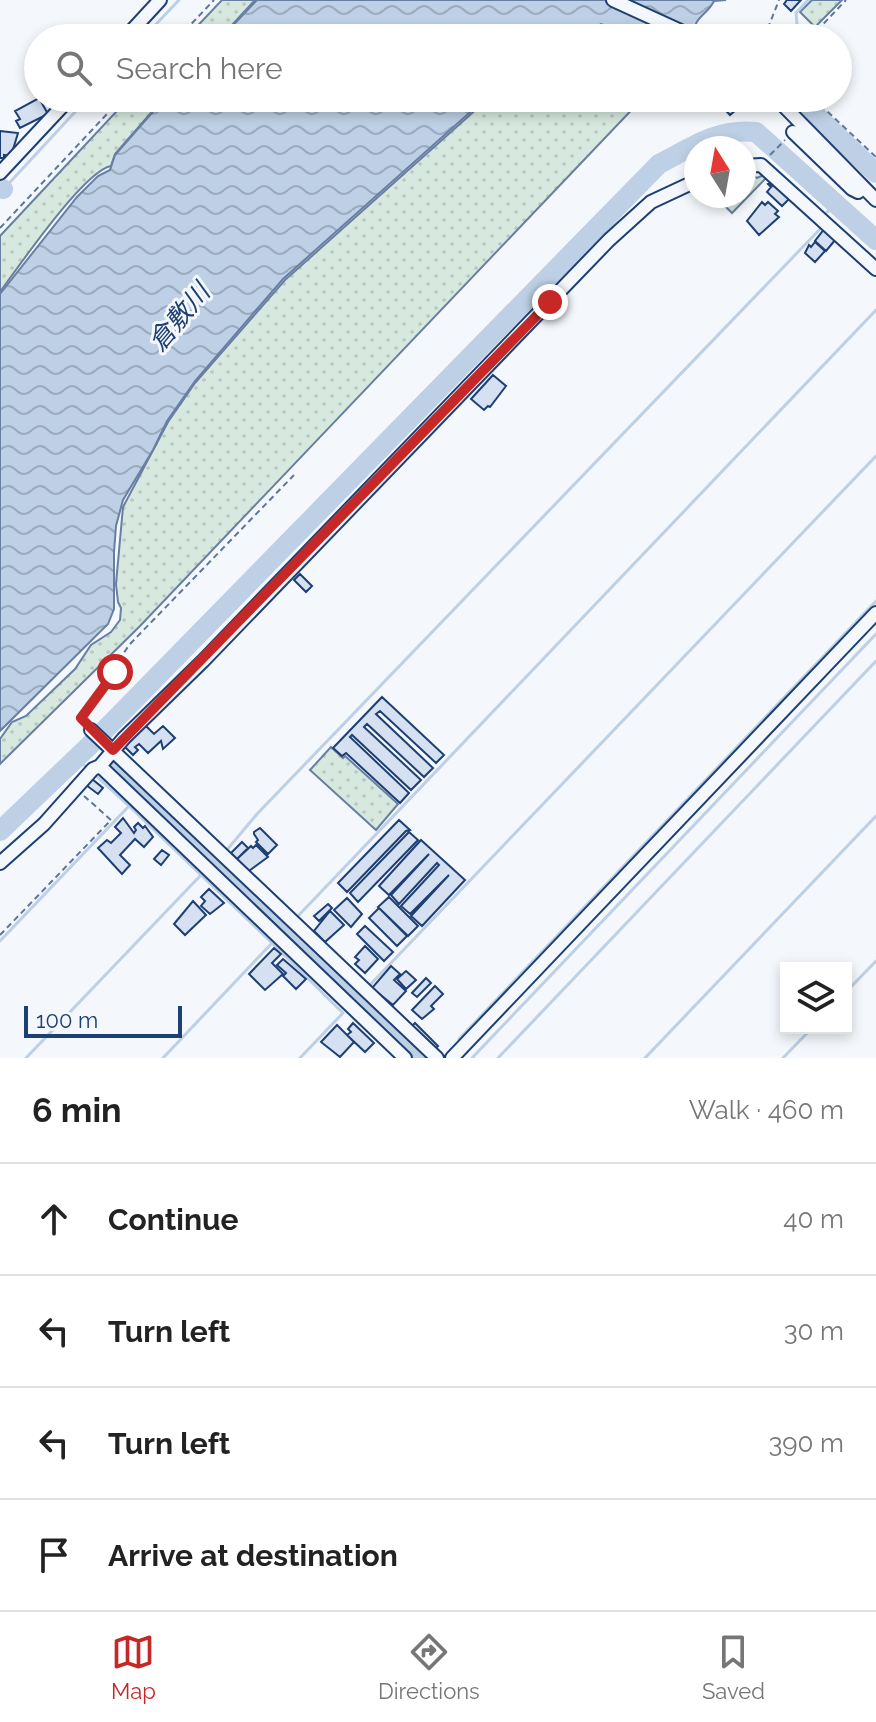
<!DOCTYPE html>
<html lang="en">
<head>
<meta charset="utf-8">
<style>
	body { margin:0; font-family:Raleway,"Noto Sans JP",sans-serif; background:#f6f6f6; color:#222 }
	.controls { position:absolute; right:24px; bottom:24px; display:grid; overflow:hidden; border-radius:0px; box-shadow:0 4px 12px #0003 }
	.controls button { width:72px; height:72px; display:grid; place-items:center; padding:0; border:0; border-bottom:2px solid #e0e0e0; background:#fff; color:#222; font:40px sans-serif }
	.compass { position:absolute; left:684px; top:136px; width:72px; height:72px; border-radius:50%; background:#fff; box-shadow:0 4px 12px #0003; rotate:349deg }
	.scale { position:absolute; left:24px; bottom:20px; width:158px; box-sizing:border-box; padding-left:8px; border:4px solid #1d3f73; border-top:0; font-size:22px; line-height:28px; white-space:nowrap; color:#1d3f73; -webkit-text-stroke:6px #f4f7fb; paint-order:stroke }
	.stop { position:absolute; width:24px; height:24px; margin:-18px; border:6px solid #c62828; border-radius:50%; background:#fff }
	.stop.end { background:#c62828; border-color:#fff; box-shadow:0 2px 8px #0008 }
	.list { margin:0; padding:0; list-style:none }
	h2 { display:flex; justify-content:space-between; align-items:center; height:104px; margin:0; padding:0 32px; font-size:34px }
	h2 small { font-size:26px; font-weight:400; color:#767676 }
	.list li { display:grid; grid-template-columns:52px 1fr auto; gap:24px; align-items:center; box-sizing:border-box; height:112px; padding:0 32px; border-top:2px solid #e0e0e0 }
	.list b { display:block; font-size:30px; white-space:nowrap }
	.list em { font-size:26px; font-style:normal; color:#767676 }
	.icon { flex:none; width:44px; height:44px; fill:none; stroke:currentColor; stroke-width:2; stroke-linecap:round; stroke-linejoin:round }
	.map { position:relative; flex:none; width:876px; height:1058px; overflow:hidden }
	.search { position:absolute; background:#fff; box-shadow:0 4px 12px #0003; left:24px; right:24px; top:24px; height:88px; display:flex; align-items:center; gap:20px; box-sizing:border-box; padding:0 28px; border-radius:44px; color:#767676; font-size:30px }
	.sheet { height:552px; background:#fff }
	nav { display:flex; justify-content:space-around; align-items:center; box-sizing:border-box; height:112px; border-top:2px solid #e0e0e0; background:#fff; font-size:22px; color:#767676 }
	nav a { display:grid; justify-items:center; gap:4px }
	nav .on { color:#c62828 }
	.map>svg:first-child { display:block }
	.grass { fill:url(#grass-dots); stroke:#687fa3; stroke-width:2 }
	.forest { fill:url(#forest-firs); stroke:#687fa3; stroke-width:2 }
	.water { fill:url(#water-waves); stroke:#687fa3; stroke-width:2 }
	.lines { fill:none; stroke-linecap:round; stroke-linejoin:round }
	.stream { stroke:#bed0e5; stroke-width:3 }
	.river { stroke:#bed0e5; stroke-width:20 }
	.building { fill:#d5e0f0; stroke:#1d3f73; stroke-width:2 }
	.minor-casing { stroke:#1d3f73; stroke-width:16 }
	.path { stroke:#5e769c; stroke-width:2; stroke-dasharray:6 4; stroke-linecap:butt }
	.minor { stroke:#f4f7fb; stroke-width:12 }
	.route { stroke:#c62828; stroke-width:10 }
	.labels { text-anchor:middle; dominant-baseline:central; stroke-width:6; stroke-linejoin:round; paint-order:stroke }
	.water-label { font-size:26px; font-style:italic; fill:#1d3f73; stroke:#f4f7fb }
</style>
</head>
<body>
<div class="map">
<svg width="876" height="1058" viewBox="0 0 876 1058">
	<defs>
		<pattern id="grass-dots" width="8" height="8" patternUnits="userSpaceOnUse" patternTransform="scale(2)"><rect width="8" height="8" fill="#d7e8df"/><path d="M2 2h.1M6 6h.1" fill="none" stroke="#b8c8c3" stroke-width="1.8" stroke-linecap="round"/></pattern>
		<pattern id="forest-firs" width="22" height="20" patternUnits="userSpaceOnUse" patternTransform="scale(2)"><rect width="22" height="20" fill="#d7e8df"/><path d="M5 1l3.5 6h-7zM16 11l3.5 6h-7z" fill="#b8c8c3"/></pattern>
		<pattern id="water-waves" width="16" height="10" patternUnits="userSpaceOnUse" patternTransform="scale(2)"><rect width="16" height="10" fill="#bed0e5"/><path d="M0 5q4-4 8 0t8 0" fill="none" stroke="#9aaabe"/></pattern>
	</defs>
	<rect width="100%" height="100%" fill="#f4f7fb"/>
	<path class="grass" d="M 222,0 L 255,0 L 220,38 L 186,38 Z
		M 812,0 L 842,0 L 815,27 L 800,12 Z
		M 129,98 L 164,98 L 115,154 L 111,166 C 84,171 19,266 0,292 L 0,236 Z
		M 489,98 L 643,98 L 140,626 L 0,764 L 0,739 L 12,722 L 26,716 L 75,669 L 91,645 L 111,632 L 120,620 L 121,608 L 118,602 L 116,584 L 123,507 L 168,422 L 195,383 L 285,280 Z
		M 331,747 L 343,758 L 345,756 L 398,804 L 376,830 L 310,770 Z"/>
	<path class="forest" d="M 744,171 L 757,178 L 766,174 L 767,177 L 732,213 L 715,196 L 744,196 Z"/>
	<path class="water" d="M 257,0 L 726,0 L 714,1 C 707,16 691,17 695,38 L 634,38 L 630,34 L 601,24 L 577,38 L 221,38 Z
		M 165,98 L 486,98 L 283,279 L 195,381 L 167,421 L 153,450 L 123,500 L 116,526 L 114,552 L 114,609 L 108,624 L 0,731 L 0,294 L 77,197 L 98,176 L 110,170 L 115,155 Z"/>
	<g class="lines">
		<path class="stream" d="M 797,24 L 796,13 L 808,0
			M 143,38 L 179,0
			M 0,193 L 88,98
			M 827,212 L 839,206
			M 77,758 L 89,770
			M 129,806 L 272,943 L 163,1058
			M 226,851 L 257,814 L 822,227
			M 299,915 L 876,310
			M 285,929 L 288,927
			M 0,941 L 129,806 L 95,775
			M 273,944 L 343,1013 L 300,1058
			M 368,987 L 876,456
			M 846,992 L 876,961
			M 357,998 L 360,995
			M 459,1039 L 876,601
			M 26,1058 L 200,876
			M 472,1058 L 876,634
			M 498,1058 L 876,661
			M 645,1058 L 876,816
			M 783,1058 L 812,1028"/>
		<path class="river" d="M 798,98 L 876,173
			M 0,188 L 3,189
			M 109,763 L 420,1058
			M 0,831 L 90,745 L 659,164 C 692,147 717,128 756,132 L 876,240"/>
	</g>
	<path class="building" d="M 787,0 L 801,0 L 791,11 L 784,4 Z
		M 39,98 L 48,114 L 20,128 L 16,121 L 20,119 L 15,111 Z
		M 722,98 L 739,98 L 744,103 L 730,115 L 718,102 Z
		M 0,131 L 18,133 L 11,156 L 4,155 L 4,158 L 0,158 Z
		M 770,183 L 773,186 L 775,184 L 790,198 L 782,206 L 767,192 L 771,187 L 768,184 Z
		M 762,202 L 765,205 L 768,202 L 778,211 L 775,214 L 779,217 L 759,235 L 747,221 Z
		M 825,228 L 836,239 L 826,251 L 815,241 Z
		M 815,242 L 825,251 L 815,262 L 805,253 L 809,245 L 811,247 Z
		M 493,375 L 506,386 L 490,407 L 488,406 L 484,410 L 471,399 Z
		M 300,574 L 312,586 L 306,592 L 294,580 Z
		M 382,697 L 444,755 L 436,763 L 380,711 L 376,714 L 433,768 L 424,777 L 367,724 L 364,727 L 421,780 L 411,790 L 352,735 L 350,737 L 409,793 L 400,803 L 346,753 L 342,756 L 333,748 Z
		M 146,726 L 154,734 L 163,726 L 175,738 L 163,749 L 161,741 L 148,753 L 139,744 L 135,747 L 138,750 L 133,755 L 123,745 Z
		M 92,779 L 103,788 L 98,794 L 86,785 Z
		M 123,818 L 134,833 L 136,830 L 134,827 L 138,823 L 143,828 L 145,826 L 153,837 L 144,847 L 135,839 L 120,855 L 130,865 L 122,874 L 98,848 L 107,840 L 111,843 L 121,833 L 115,827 Z
		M 399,820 L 410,830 L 406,831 L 347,892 L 338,883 Z
		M 260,828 L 277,845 L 268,854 L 256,842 L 258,840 L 254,834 L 254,832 Z
		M 409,832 L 418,840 L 358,902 L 350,893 Z
		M 421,840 L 465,880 L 422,926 L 411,916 L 449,875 L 410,914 L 401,906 L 439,865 L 437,863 L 399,904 L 391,895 L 429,854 L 389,895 L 379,886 Z
		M 242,842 L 248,848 L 237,859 L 231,853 Z
		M 256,845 L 268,857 L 249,871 L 237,859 L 251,846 L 253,848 Z
		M 162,850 L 169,855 L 161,865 L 154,859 Z
		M 209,889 L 224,903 L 210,914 L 201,906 L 205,901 L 201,897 Z
		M 389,897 L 418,926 L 408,936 L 378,907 Z
		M 347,898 L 362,914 L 351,927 L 334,910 Z
		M 193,901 L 206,915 L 185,935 L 174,924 Z
		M 328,904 L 332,908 L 319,921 L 314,916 Z
		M 379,908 L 407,936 L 397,946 L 369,918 Z
		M 330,911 L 344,925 L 325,942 L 314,931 Z
		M 365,926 L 393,952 L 384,961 L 357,934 Z
		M 365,946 L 378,959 L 365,973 L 355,964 L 359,960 L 355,957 Z
		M 274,948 L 281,954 L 272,963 L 283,974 L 265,990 L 249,974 Z
		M 283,959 L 306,979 L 296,989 L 283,976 L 286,973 L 277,965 Z
		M 391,966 L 400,974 L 394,980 L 406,991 L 393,1005 L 372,988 Z
		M 406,971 L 416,980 L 406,989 L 397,979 Z
		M 426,978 L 431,983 L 417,997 L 412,993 Z
		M 435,986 L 443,994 L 431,1006 L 434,1009 L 422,1019 L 412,1010 Z
		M 353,1023 L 374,1043 L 365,1052 L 347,1035 L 351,1032 L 348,1029 Z
		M 415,1023 L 438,1046 L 435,1049 L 412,1026 Z
		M 337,1025 L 354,1042 L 340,1057 L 321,1042 Z"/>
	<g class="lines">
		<g class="minor-casing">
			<path id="minor" d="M 613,0 L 696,38
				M 125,38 L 160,0
				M 776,98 L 876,200
				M 793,132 L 852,189 L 858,192 L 863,188
				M 744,166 L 761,165 L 876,269
				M 0,173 L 70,98
				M 91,730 L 437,1058
				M 100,766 L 405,1058
				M 0,863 L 44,824 L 93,769 L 100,766 L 124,738 L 203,661 L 609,240 L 651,202 L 696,181
				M 452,1058 L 876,613"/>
		</g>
		<path class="path" d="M 178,38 L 214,0
			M 764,38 L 779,0
			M 810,38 L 846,0
			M 759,98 L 765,104
			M 813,98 L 876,157
			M 770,155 L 785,140
			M 0,228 L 122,98
			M 83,720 C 84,708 96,698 104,688 C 115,674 119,657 131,643 L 294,475
			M 0,935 L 111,820 L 83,795"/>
		<use href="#minor" class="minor"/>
	</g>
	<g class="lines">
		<path class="route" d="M 115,672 L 81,718 L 113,750 L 550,302"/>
	</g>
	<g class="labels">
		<g class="water-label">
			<text transform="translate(179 317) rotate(-50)">倉敷川</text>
		</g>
	</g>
</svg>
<div class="controls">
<button><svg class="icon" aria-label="layers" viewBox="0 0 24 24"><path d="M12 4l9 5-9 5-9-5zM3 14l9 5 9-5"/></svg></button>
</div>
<svg class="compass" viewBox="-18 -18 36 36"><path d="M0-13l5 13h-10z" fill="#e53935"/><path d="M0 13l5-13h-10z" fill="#767676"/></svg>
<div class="scale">100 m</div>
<div class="stop" style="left:115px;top:672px"></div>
<div class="stop end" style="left:550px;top:302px"></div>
<div class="search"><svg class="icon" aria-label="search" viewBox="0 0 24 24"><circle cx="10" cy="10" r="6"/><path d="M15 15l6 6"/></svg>Search here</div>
</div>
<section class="sheet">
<h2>6 min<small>Walk · 460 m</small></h2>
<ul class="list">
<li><svg class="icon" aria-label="ahead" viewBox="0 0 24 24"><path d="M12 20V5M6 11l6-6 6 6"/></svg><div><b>Continue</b></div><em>40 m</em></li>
<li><svg class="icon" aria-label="left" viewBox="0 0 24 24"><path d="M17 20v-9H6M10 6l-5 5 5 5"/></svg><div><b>Turn left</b></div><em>30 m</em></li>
<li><svg class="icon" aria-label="left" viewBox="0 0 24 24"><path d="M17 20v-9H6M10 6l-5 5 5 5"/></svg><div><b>Turn left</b></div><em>390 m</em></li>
<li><svg class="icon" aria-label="arrive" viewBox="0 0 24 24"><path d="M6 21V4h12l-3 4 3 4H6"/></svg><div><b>Arrive at destination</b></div></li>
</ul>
</section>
<nav>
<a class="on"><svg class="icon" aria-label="map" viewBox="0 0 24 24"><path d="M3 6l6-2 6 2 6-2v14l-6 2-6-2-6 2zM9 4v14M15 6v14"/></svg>Map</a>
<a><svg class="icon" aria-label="directions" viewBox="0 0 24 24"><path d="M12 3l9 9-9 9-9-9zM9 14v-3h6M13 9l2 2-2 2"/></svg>Directions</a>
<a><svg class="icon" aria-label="saved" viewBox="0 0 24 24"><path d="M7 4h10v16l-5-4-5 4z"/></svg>Saved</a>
</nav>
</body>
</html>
